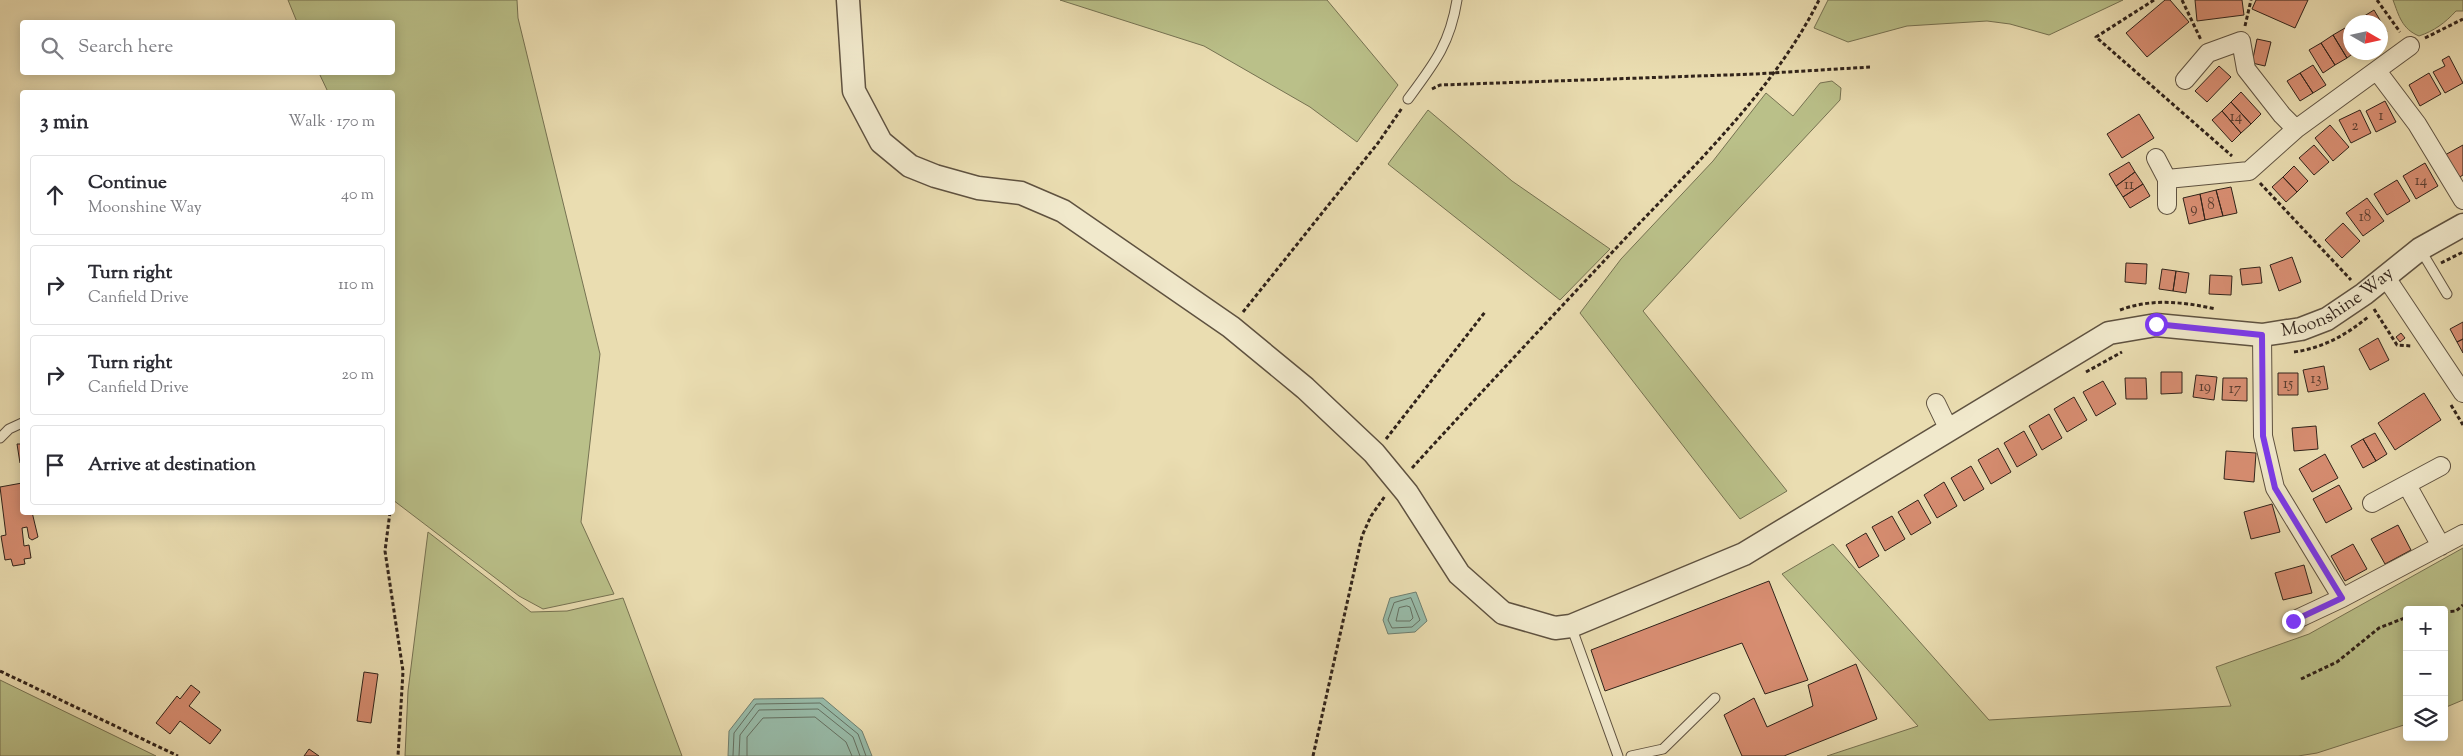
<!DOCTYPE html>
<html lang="en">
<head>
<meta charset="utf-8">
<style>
	body { margin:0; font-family:"Sorts Mill Goudy",serif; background:#f7f7f7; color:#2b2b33 }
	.controls { position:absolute; right:15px; bottom:15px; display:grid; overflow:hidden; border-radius:5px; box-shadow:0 2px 12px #0003 }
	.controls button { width:45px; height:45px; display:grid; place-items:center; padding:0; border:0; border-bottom:1px solid #e1e1e2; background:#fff; color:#2b2b33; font:25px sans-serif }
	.compass { position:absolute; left:2343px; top:15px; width:45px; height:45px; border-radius:50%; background:#fff; box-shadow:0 2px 12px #0003; rotate:99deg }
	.stop { position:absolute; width:15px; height:15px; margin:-11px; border:4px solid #7c3aed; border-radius:50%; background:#fff }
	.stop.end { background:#7c3aed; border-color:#fff; box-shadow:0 1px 5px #0008 }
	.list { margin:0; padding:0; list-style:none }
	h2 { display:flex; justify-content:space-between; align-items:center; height:65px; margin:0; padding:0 20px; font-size:21px }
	h2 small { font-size:16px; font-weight:400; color:#7c7c81 }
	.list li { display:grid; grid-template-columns:32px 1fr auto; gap:15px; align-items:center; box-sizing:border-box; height:80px; margin:0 10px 10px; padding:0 10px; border:1px solid #e1e1e2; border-radius:5px }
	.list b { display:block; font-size:19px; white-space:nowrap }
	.list p { margin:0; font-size:16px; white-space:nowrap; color:#7c7c81 }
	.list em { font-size:16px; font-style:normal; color:#7c7c81 }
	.icon { flex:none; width:28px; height:28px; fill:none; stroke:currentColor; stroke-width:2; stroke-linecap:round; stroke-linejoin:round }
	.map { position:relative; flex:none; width:2463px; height:756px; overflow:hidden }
	.search { position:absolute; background:#fff; box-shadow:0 2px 12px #0003; left:20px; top:20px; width:375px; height:55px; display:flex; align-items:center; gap:12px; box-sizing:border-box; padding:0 18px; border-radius:5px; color:#7c7c81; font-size:19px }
	.panel { position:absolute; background:#fff; box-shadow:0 2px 12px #0003; left:20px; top:90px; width:375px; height:425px; border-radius:5px }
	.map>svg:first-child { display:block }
	.green { fill:#bac089; stroke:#767252 }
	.water { fill:#98bcaa; stroke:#6f7f70 }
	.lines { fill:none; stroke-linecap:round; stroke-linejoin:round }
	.shore { stroke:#647062; stroke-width:1 }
	.building { fill:#d78d71; stroke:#31231a }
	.service-casing { stroke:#5f5240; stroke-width:11 }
	.minor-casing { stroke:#5f5240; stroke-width:20 }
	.tertiary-casing { stroke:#5f5240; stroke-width:25 }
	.path { stroke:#31231a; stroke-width:3; stroke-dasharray:4 2.5; stroke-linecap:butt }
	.service { stroke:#f1e9cc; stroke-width:9 }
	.minor { stroke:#f1e9cc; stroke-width:18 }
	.tertiary { stroke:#f1e9cc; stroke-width:22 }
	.route { stroke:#7c3aed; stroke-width:6 }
	.labels { text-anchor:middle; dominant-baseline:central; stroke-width:5; stroke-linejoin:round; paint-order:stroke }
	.number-label { font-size:15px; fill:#5a3e30 }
	.street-label { font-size:18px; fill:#31231a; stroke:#f1e9cc }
</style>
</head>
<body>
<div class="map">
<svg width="2463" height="756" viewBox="0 0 2463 756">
	<rect width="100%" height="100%" fill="#eaddb1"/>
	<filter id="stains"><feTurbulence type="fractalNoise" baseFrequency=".004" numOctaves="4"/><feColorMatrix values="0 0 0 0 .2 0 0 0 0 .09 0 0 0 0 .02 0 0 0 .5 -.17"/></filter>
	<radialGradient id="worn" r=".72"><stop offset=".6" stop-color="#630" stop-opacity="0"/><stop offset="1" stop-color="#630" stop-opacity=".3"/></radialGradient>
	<path class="green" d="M 288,0 L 517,0 L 518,18 L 600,354 L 581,522 L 614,594 L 543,609 L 519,596 L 393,500 L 392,92 L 328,92 L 319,73 L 392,72 L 392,22 L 297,22 Z
		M 1060,0 L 1327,0 L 1398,85 L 1357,142 L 1310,107 L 1204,46 Z
		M 1828,0 L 2123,0 L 2049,35 L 2010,24 L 1987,21 L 1907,26 L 1848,42 L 1814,28 Z
		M 2393,0 L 2463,0 L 2463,11 L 2456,11 C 2445,23 2434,31 2419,36 C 2402,29 2399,16 2393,0 Z
		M 1832,81 L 1841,88 L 1840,100 L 1643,311 L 1787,491 L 1740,519 L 1580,313 L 1621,259 L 1713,161 L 1766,93 L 1793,116 L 1820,83 Z
		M 1428,110 L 1512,181 L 1610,249 L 1560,300 L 1388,164 Z
		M 428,532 L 531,612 L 567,611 L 623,598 L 682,756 L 405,756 L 408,691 Z
		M 1833,544 L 1989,720 L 2231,706 L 2216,667 L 2309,634 L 2463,548 L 2463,700 L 2444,708 L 2444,610 L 2407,610 L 2407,724 L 2317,753 L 2298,756 L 1827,756 L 1918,726 L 1782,574 Z
		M 0,680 L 156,756 L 0,756 Z"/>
	<path class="water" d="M 1416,592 L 1427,621 L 1415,632 L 1388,634 L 1383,620 L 1390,598 Z
		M 823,698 L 862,731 L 872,756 L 728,756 L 729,731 L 754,699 Z"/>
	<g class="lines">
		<path class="shore" d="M 1411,598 L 1420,620 L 1412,627 L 1392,628 L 1388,620 L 1394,603 Z
			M 1407,606 L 1410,607 L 1413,618 L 1410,621 L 1396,621 L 1399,608 Z
			M 733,756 L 734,733 L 756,704 L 820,703 L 858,734 L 866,756
			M 739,756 L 740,735 L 759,710 L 818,709 L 853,737 L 860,756
			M 747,756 L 747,737 L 763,718 L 815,717 L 846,742 L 852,756"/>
	</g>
	<path class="building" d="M 2165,0 L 2170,0 L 2189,22 L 2147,57 L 2126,33 Z
		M 2195,0 L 2242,0 L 2244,15 L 2197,21 Z
		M 2256,0 L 2308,0 L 2295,28 L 2252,9 Z
		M 2374,10 L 2387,32 L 2380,36 L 2380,22 L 2364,22 L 2361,18 Z
		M 2361,18 L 2364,22 L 2353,22 Z
		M 2345,28 L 2350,37 L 2350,52 L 2355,52 L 2347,58 L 2333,35 Z
		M 2333,35 L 2347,58 L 2335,65 L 2321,43 Z
		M 2257,39 L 2271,42 L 2265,66 L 2252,63 Z
		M 2321,43 L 2335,65 L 2323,73 L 2309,50 Z
		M 2449,56 L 2463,83 L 2445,93 L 2433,72 L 2445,66 L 2442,60 Z
		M 2313,65 L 2326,85 L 2313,93 L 2300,73 Z
		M 2219,66 L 2231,77 L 2207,102 L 2195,91 Z
		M 2300,73 L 2313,93 L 2300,101 L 2287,81 Z
		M 2429,73 L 2441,94 L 2420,106 L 2409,85 Z
		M 2241,92 L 2261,114 L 2251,124 L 2231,102 Z
		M 2385,101 L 2396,122 L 2376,132 L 2366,111 Z
		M 2231,102 L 2251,124 L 2241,133 L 2222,111 Z
		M 2360,110 L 2371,133 L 2351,143 L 2339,120 Z
		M 2222,111 L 2241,133 L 2232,142 L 2212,120 Z
		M 2139,114 L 2154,138 L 2122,158 L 2107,134 Z
		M 2330,125 L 2349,147 L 2333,161 L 2315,138 Z
		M 2314,145 L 2329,162 L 2314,175 L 2299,158 Z
		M 2463,145 L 2463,175 L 2458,178 L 2445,155 Z
		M 2129,162 L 2135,172 L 2116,186 L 2109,174 Z
		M 2425,163 L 2438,186 L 2416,199 L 2403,176 Z
		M 2294,166 L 2308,181 L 2297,192 L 2283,177 Z
		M 2135,172 L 2143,184 L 2123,197 L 2116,186 Z
		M 2283,177 L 2297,192 L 2286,202 L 2272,187 Z
		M 2397,180 L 2410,201 L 2387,215 L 2374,194 Z
		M 2143,184 L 2150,196 L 2130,208 L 2123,197 Z
		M 2231,187 L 2237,213 L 2223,216 L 2216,190 Z
		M 2216,190 L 2223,216 L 2205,220 L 2200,194 Z
		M 2200,194 L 2205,220 L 2189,224 L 2183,198 Z
		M 2367,198 L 2384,221 L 2363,236 L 2346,213 Z
		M 2343,223 L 2360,241 L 2342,258 L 2325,240 Z
		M 2292,257 L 2301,282 L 2279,291 L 2270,265 Z
		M 2126,263 L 2147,264 L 2146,284 L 2125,282 Z
		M 2260,267 L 2262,283 L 2242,285 L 2240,269 Z
		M 2162,269 L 2176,271 L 2173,291 L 2159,289 Z
		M 2176,271 L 2189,273 L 2186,293 L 2173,291 Z
		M 2210,275 L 2232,276 L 2231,295 L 2209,294 Z
		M 2463,322 L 2463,339 L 2457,342 L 2450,329 Z
		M 2401,333 L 2405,338 L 2400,342 L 2396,337 Z
		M 2378,338 L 2389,360 L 2370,370 L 2359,349 Z
		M 2463,339 L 2463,353 L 2457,342 Z
		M 2324,366 L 2328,389 L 2308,392 L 2303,370 Z
		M 2161,372 L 2182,372 L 2182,393 L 2161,394 Z
		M 2278,373 L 2298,373 L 2298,395 L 2278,395 Z
		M 2196,375 L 2217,377 L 2214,400 L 2193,397 Z
		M 2125,378 L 2146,378 L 2147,399 L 2126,399 Z
		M 2223,378 L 2247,378 L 2247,401 L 2222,400 Z
		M 2103,381 L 2116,404 L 2096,416 L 2083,392 Z
		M 2424,393 L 2441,420 L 2395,450 L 2378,423 Z
		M 2074,397 L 2087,420 L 2067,432 L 2054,409 Z
		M 2049,414 L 2062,438 L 2042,450 L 2029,426 Z
		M 2316,426 L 2318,449 L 2294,451 L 2292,428 Z
		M 2024,431 L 2037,455 L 2017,467 L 2004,443 Z
		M 2375,433 L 2387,454 L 2376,461 L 2363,439 Z
		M 2363,439 L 2376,461 L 2363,468 L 2351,446 Z
		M 17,444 L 22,444 L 22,463 L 20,463 Z
		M 1998,448 L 2011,472 L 1991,484 L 1978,460 Z
		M 2226,451 L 2256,453 L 2254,482 L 2224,479 Z
		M 2325,454 L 2338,478 L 2312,492 L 2299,469 Z
		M 1971,466 L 1984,489 L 1964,501 L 1951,478 Z
		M 1944,482 L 1957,506 L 1937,518 L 1924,495 Z
		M 22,483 L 22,512 L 32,512 L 38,537 L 32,540 L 29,538 L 27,527 L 22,528 L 24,546 L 29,545 L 31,558 L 24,559 L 25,564 L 13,566 L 11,559 L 5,560 L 1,536 L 6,535 L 0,487 Z
		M 2339,485 L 2352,509 L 2326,523 L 2313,499 Z
		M 1918,500 L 1931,523 L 1911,535 L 1898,512 Z
		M 2272,504 L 2280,532 L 2251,539 L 2244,512 Z
		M 1892,516 L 1905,539 L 1885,551 L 1872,527 Z
		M 2398,525 L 2411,550 L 2385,564 L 2371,539 Z
		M 1866,533 L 1879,556 L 1859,568 L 1846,545 Z
		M 2353,544 L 2367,569 L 2345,581 L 2331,556 Z
		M 2304,565 L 2312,593 L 2283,600 L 2275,573 Z
		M 1769,581 L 1808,680 L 1765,694 L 1742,643 L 1605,691 L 1591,650 Z
		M 1856,664 L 1877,719 L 1784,756 L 1742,756 L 1724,715 L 1754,698 L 1767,727 L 1813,706 L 1808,685 Z
		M 364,672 L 378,674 L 371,723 L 357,721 Z
		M 191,685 L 200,692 L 189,706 L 221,730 L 210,744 L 180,721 L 170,734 L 156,723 L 177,696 L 180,699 Z
		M 309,749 L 319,756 L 304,756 Z"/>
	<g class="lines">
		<g class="service-casing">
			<path id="service" d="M 1408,99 C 1434,64 1450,44 1457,0
				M 2420,249 L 2447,294
				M 0,438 L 9,429 L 22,423
				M 1571,626 L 1618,756
				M 1631,756 L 1663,749 L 1715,698"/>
		</g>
		<g class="minor-casing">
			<path id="minor" d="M 2377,71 L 2417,124 L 2463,200
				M 2185,80 L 2208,53 L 2241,41 L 2246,69 L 2282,115 L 2296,129
				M 2156,158 L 2167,179 L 2167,205
				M 2167,179 L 2249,171 L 2296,129 L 2410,46
				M 2385,276 L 2463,393
				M 2262,335 L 2263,436 L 2275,488 L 2342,598
				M 1936,403 L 1949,430
				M 2407,485 L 2441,546
				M 2372,503 L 2441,466
				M 2293,621 L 2342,598 L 2463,534"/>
		</g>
		<g class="tertiary-casing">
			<g id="tertiary">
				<path id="s1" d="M 848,0 L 854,91 L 881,142 L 910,166 L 935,176 L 978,188 L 1021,193 L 1063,211 L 1231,327 L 1305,388 L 1374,453 L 1407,493 L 1459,574 L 1503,613 L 1555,628 L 1571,626 L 1744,554 L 2109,333 L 2156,325 L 2262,335 L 2301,329 L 2327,319 L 2364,294 L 2420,249 L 2463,225"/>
			</g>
		</g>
		<path class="path" d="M 2154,0 L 2096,37 L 2232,156
			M 2182,0 L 2201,40
			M 2377,0 L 2400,32
			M 2245,26 L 2251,0
			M 2425,38 L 2463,19
			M 1432,89 L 1440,85 L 1755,74 L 1870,67
			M 2260,183 L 2351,280
			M 2441,263 L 2463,252
			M 2374,309 L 2397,345 L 2412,346
			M 2120,310 C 2152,298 2184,302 2216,309
			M 1243,312 L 1378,143 L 1402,108
			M 2294,352 C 2323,348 2346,335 2368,317
			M 2086,372 L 2122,352
			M 2451,405 L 2463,425
			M 1386,439 L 1485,312
			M 1412,468 C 1485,388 1559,309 1634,229 C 1699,161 1777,85 1819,0
			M 392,497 L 393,496
			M 390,512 L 385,551 L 403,671 L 398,756
			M 2444,612 L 2456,611 L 2463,605
			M 0,671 L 178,756
			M 2301,679 L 2337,662 L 2379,628 L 2407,617
			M 1313,756 L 1362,536 L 1371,516 L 1385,496"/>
		<use href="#service" class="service"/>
		<use href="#minor" class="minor"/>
		<use href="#tertiary" class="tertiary"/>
	</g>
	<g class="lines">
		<path class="route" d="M 2156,324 L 2262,335 L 2263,436 L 2275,488 L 2342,598 L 2293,621"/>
	</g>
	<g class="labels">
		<g class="number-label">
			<text x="2381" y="116">1</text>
			<text x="2236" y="117">14</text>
			<text x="2355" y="126">2</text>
			<text x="2421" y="181">14</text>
			<text x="2129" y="185">11</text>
			<text x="2211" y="205">8</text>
			<text x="2194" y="209">9</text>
			<text x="2365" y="217">18</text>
			<text x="2316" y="379">13</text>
			<text x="2288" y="384">15</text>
			<text x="2205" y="387">19</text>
			<text x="2235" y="389">17</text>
		</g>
		<g class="street-label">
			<text stroke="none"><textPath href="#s1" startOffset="1871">Moonshine Way</textPath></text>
		</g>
	</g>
	<rect width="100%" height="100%" filter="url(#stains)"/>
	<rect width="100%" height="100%" fill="url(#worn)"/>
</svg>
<div class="controls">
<button>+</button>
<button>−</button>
<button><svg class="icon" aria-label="layers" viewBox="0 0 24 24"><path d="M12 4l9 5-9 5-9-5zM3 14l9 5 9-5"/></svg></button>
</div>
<svg class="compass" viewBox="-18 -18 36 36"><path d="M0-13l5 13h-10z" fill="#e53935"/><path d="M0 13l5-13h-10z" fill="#7c7c81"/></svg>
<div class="stop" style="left:2156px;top:324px"></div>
<div class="stop end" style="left:2293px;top:621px"></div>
<div class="search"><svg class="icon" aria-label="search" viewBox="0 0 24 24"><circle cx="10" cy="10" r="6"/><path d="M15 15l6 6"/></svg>Search here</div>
<section class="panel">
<h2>3 min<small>Walk · 170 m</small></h2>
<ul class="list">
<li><svg class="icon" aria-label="ahead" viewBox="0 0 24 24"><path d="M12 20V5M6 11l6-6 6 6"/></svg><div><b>Continue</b><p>Moonshine Way</p></div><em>40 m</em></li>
<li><svg class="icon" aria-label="right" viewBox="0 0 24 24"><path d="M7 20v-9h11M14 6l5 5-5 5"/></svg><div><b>Turn right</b><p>Canfield Drive</p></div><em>110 m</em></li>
<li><svg class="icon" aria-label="right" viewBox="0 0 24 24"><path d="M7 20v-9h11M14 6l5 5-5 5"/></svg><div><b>Turn right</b><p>Canfield Drive</p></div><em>20 m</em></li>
<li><svg class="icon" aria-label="arrive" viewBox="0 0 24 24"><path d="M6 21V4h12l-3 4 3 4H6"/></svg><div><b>Arrive at destination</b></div></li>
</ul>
</section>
</div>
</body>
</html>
